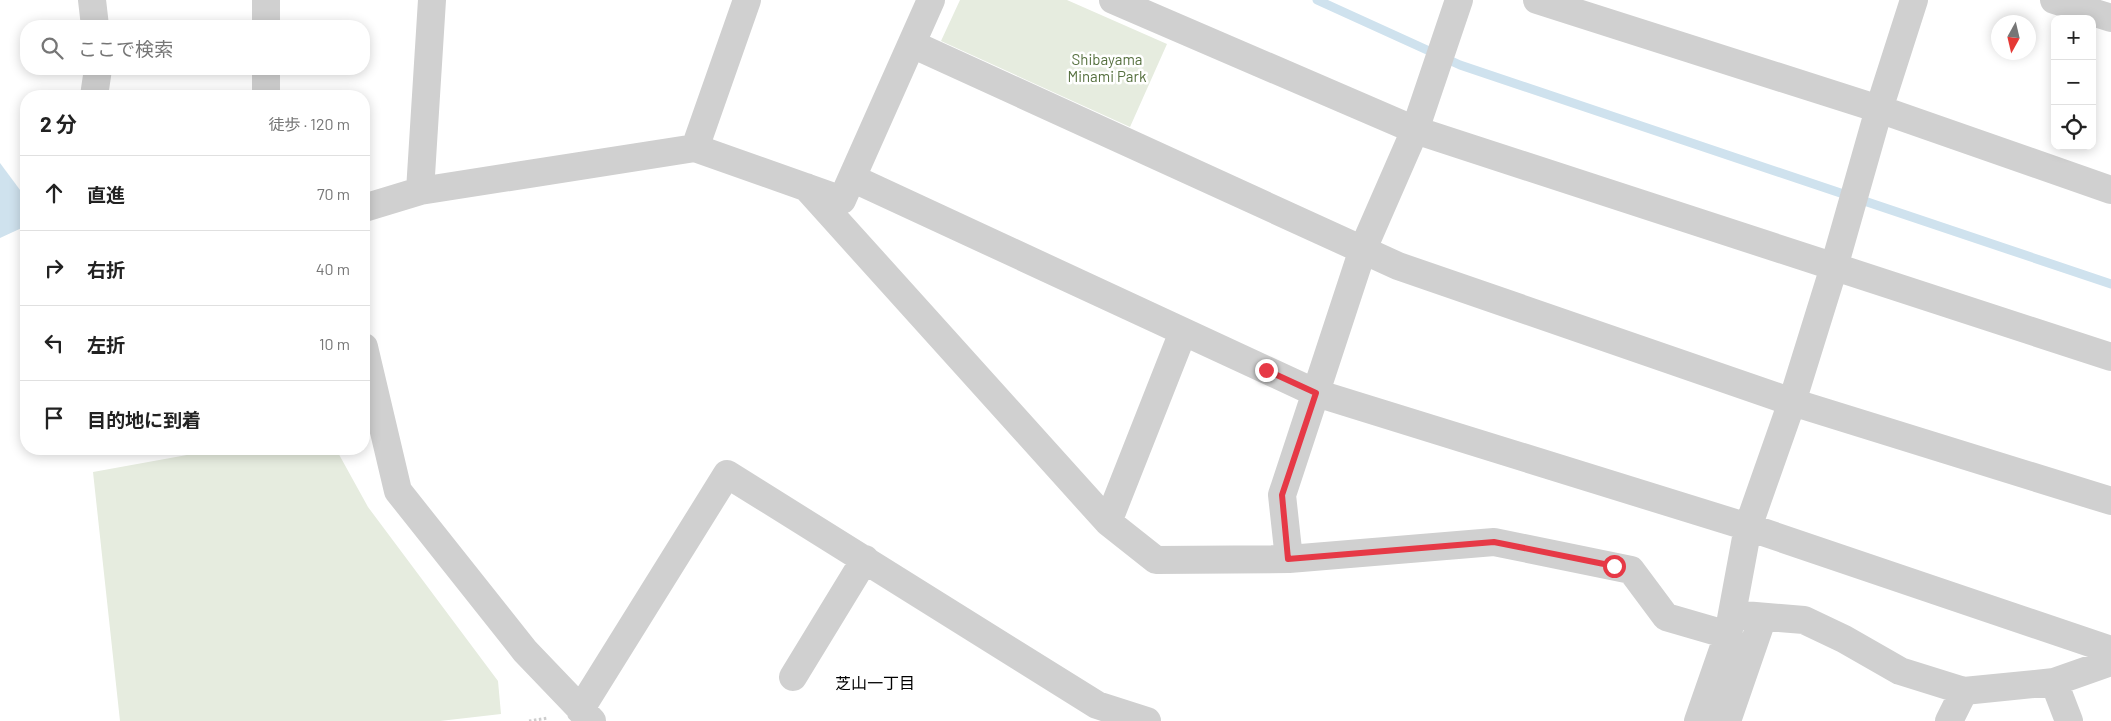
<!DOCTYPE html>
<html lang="ja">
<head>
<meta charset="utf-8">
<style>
	body { margin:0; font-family:Barlow,"Noto Sans JP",sans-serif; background:#f2f2f2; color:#222 }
	.controls { position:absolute; right:15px; top:15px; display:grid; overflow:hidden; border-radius:10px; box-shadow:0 2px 12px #0003 }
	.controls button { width:45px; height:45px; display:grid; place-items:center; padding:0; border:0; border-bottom:1px solid #e0e0e0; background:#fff; color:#222; font:25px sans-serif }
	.compass { position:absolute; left:1991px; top:15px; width:45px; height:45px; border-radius:50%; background:#fff; box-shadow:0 2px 12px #0003; rotate:188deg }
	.stop { position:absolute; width:15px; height:15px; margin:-11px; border:4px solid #e63946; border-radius:50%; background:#fff }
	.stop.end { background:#e63946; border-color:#fff; box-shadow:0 1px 5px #0008 }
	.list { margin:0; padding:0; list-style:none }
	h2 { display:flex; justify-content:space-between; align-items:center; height:65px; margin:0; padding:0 20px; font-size:21px }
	h2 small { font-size:16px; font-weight:400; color:#767676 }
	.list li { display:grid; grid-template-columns:32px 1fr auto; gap:15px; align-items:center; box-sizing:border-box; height:75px; padding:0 20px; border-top:1px solid #e0e0e0 }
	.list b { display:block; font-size:19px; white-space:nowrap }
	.list em { font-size:16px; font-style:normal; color:#767676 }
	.icon { flex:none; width:28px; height:28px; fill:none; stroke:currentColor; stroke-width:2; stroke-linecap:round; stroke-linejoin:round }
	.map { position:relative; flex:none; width:2111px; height:721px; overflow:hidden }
	.search { position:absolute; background:#fff; box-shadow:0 2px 12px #0003; left:20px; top:20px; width:350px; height:55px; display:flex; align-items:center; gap:12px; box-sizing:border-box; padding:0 18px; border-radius:20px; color:#767676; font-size:19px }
	.panel { position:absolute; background:#fff; box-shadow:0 2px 12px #0003; left:20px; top:90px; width:350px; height:365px; border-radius:20px }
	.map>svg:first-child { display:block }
	.green { fill:#e6ecdf }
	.water { fill:#cfe2ee }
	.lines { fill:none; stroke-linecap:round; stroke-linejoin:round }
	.stream { stroke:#cfe2ee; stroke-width:9 }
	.path { stroke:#cdcdcd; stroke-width:3; stroke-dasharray:2.5 2.5; stroke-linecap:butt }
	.minor { stroke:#d0d0d0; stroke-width:28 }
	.route { stroke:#e63946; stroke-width:6 }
	.labels { text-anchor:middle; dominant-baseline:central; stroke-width:5; stroke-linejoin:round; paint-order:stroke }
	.park-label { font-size:15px; fill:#56703f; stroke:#fff }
	.neighbourhood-label { font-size:16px; fill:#000; stroke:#fff }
</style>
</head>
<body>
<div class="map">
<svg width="2111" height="721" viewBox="0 0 2111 721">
	<rect width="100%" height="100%" fill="#fff"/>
	<path class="green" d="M 960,0 L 1067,0 L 1167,44 L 1130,127 L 941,41 Z
		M 220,449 L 336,449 L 368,507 L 498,681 L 501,714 L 440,721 L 120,721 L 93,472 Z"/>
	<path class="water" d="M 0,163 L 26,198 L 26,226 L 0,238 Z"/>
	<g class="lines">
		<path class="stream" d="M 1317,0 L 1460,65 L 2111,284"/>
		<path class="path" d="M 529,721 L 548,718"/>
		<path class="minor" d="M 92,0 L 95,26
			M 266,0 L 266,26
			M 1113,0 L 1415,130 L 2111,357
			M 1537,0 L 1879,109 L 2111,190
			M 2054,0 L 2111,18
			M 912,44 L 1398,266 L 1792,402 L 2111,501
			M 266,69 L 266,96
			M 94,96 L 98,69
			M 695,148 L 747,0
			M 852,178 L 1316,393 L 1748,527 L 2111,650
			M 806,187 L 1108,522 L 1156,560 L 1289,559 L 1494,542 L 1631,570 L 1666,617 L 1728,635
			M 420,191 L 432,0
			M 364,208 L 420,191 L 695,148 L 842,200 L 931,0
			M 364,347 L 398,491 L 525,651 L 592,721
			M 1108,522 L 1183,332
			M 1289,559 L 1282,495 L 1363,249 L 1415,130 L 1459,0
			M 1732,614 L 1804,620 L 1844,639 L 1900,671 L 1964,691 L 2054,682 L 2111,662
			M 793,677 L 865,559
			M 2054,682 L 2069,721
			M 580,710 L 727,474 L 1097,705 L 1147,721
			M 1698,721 L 1728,635 L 1748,527 L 1792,402 L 1834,267 L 1879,109 L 1914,0
			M 1727,721 L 1763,617
			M 1949,721 L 1964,691"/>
	</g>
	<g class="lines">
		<path class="route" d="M 1266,370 L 1316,393 L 1282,495 L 1288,559 L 1494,542 L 1614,566"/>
	</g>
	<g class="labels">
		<g class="park-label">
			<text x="1107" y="59">Shibayama<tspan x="1107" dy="17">Minami Park</tspan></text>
		</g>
		<g class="neighbourhood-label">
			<text x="875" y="682">芝山一丁目</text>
		</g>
	</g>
</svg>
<div class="controls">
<button>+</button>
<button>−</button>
<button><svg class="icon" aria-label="locate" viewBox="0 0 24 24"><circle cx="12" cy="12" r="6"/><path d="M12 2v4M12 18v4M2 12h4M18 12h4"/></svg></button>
</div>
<svg class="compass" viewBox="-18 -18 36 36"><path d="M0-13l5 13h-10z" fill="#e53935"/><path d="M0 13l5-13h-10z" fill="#767676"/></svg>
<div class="stop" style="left:1614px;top:566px"></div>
<div class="stop end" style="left:1266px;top:370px"></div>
<div class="search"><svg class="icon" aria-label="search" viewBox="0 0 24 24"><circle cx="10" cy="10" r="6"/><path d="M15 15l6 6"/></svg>ここで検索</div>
<section class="panel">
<h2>2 分<small>徒歩 · 120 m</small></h2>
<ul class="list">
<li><svg class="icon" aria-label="ahead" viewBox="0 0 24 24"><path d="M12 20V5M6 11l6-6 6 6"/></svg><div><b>直進</b></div><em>70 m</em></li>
<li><svg class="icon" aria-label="right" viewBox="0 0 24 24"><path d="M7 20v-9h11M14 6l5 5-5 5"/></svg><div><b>右折</b></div><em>40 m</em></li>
<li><svg class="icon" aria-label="left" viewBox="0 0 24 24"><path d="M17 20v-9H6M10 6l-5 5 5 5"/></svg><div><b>左折</b></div><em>10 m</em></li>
<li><svg class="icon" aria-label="arrive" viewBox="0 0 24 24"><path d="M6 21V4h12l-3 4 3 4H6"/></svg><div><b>目的地に到着</b></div></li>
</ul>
</section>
</div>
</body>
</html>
